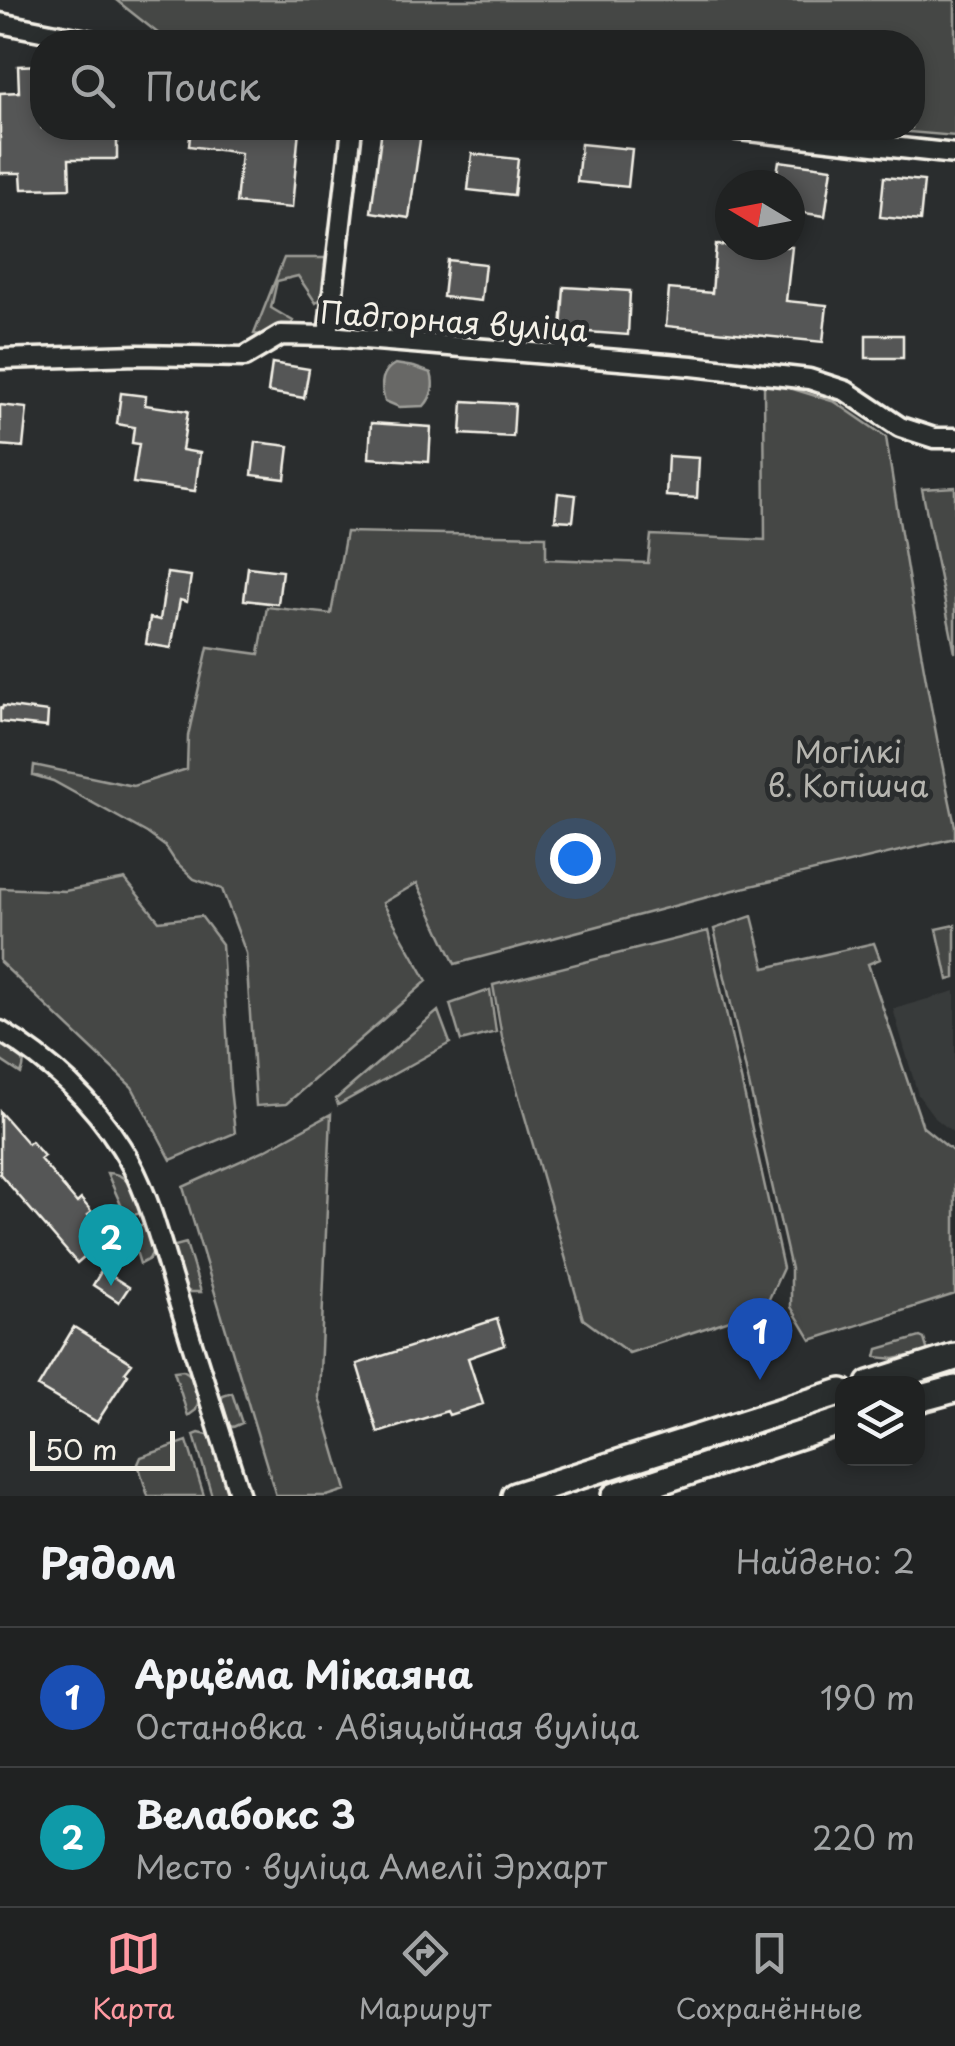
<!DOCTYPE html>
<html lang="ru">
<head>
<meta charset="utf-8">
<style>
	body { margin:0; font-family:"Playpen Sans",sans-serif; background:#2d2f2f; color:#f1f3f6 }
	.controls { position:absolute; right:30px; bottom:30px; display:grid; overflow:hidden; border-radius:20px; box-shadow:0 5px 15px #0003 }
	.controls button { width:90px; height:90px; display:grid; place-items:center; padding:0; border:0; border-bottom:2px solid #3d3f40; background:#202222; color:#f1f3f6; font:50px sans-serif }
	.compass { position:absolute; left:715px; top:170px; width:90px; height:90px; border-radius:50%; background:#202222; box-shadow:0 5px 15px #0003; rotate:280deg }
	.scale { position:absolute; left:30px; bottom:25px; width:145px; box-sizing:border-box; padding-left:10px; border:5px solid #f4f1e8; border-top:0; font-size:28px; line-height:35px; white-space:nowrap; color:#f4f1e8; -webkit-text-stroke:8px #2a2d2e; paint-order:stroke }
	.you { position:absolute; left:575px; top:858px; width:35px; height:35px; margin:-25px; border:8px solid #fff; border-radius:50%; background:#1a73e8; box-shadow:0 0 0 15px #1a73e833 }
	.badge { display:grid; place-items:center; width:65px; height:65px; border-radius:50%; background:#ff9aa2; color:#fff; font-size:32px; font-weight:700 }
	.pin { position:absolute; translate:-50% -82px; filter:drop-shadow(0 2px 5px #0008) }
	.pin::after { content:''; position:absolute; top:52px; width:35px; height:30px; background:inherit; clip-path:polygon(0 0,100% 0,50% 100%) }
	.list { margin:0; padding:0; list-style:none }
	h2 { display:flex; justify-content:space-between; align-items:center; height:130px; margin:0; padding:0 40px; font-size:42px }
	h2 small { font-size:32px; font-weight:400; color:#a2a4a5 }
	.list li { display:grid; grid-template-columns:65px 1fr auto; gap:30px; align-items:center; box-sizing:border-box; height:140px; padding:0 40px; border-top:2px solid #3d3f40 }
	.list b { display:block; font-size:38px; white-space:nowrap }
	.list p { margin:0; font-size:32px; white-space:nowrap; color:#a2a4a5 }
	.list em { font-size:32px; font-style:normal; color:#a2a4a5 }
	.icon { flex:none; width:55px; height:55px; fill:none; stroke:currentColor; stroke-width:2; stroke-linecap:round; stroke-linejoin:round }
	.map { position:relative; flex:none; width:955px; height:1496px; overflow:hidden }
	.search { position:absolute; background:#202222; box-shadow:0 5px 15px #0003; left:30px; right:30px; top:30px; height:110px; display:flex; align-items:center; gap:25px; box-sizing:border-box; padding:0 35px; border-radius:40px; color:#a2a4a5; font-size:38px }
	.sheet { height:410px; background:#202222 }
	nav { display:flex; justify-content:space-around; align-items:center; box-sizing:border-box; height:140px; border-top:2px solid #3d3f40; background:#202222; font-size:28px; color:#a2a4a5 }
	nav a { display:grid; justify-items:center; gap:5px }
	nav .on { color:#ff9aa2 }
	.map>svg:first-child { display:block }
	.built { fill:#373a3a }
	.green { fill:#444645; stroke:#9c9c96; stroke-width:2.5 }
	.water { fill:#676866; stroke:#9f9f9a; stroke-width:2.5 }
	.building { fill:#555756; stroke:#f4f1e8; stroke-width:2.5 }
	.lines { fill:none; stroke-linecap:round; stroke-linejoin:round }
	.minor-casing { stroke:#f4f1e8; stroke-width:25 }
	.secondary-casing { stroke:#f4f1e8; stroke-width:32 }
	.minor { stroke:#2a2d2e; stroke-width:18 }
	.secondary { stroke:#2a2d2e; stroke-width:25 }
	.labels { text-anchor:middle; dominant-baseline:central; stroke-width:10; stroke-linejoin:round; paint-order:stroke }
	.street-label { font-size:30px; fill:#f4f1e8; stroke:#2a2d2e }
	.park-label { font-size:30px; fill:#b6b5af; stroke:#2a2d2e }
</style>
</head>
<body>
<div class="map">
<svg width="955" height="1496" viewBox="0 0 955 1496">
	<rect width="100%" height="100%" fill="#2a2d2e"/>
	<filter id="ink" filterUnits="userSpaceOnUse"><feTurbulence type="fractalNoise" baseFrequency=".01" numOctaves="2"/><feDisplacementMap in="SourceGraphic" scale="20" xChannelSelector="R" yChannelSelector="G"/><feConvolveMatrix kernelMatrix="1 2 1 2 8 2 1 2 1" color-interpolation-filters="sRGB"/></filter>
	<g filter="url(#ink)">
		<path class="built" d="M 955,991 L 955,1134 L 935,1118 L 918,1095 L 893,1009 Z"/>
		<path class="green" d="M 116,0 L 955,0 L 955,136 L 862,128 L 912,128 L 912,42 L 169,42 Z
			M 284,258 L 326,258 L 323,297 L 316,303 L 298,276 L 277,281 L 271,308 L 293,321 L 291,326 L 261,335 L 254,334 Z
			M 764,380 L 835,402 L 886,437 C 906,567 927,697 955,826 L 955,838 L 738,889 L 455,964 L 417,883 L 383,903 L 427,981 L 286,1104 L 256,1106 L 246,953 L 222,889 L 194,879 L 175,861 L 166,847 L 147,833 L 53,781 L 33,775 L 34,765 L 133,786 L 187,769 L 188,736 L 208,647 L 259,654 L 267,607 L 331,614 L 346,532 L 546,536 L 546,559 L 648,563 L 651,535 L 765,540 Z
			M 955,487 L 955,653 L 922,489 Z
			M 125,879 L 159,921 L 201,916 L 222,944 L 230,1088 L 235,1133 L 171,1160 L 132,1087 L 0,962 L 0,888 L 65,891 Z
			M 752,916 L 765,968 L 874,943 L 880,959 L 868,964 L 923,1127 L 955,1153 L 955,1294 L 811,1340 L 791,1307 L 791,1269 L 714,929 Z
			M 955,925 L 955,978 L 948,980 L 937,929 Z
			M 708,931 L 783,1268 L 769,1299 L 745,1315 L 629,1353 L 583,1319 L 502,1037 L 493,985 Z
			M 490,990 L 496,1032 L 461,1041 L 450,1004 Z
			M 438,1011 L 450,1043 L 338,1105 L 336,1099 Z
			M 0,1040 C 15,1051 30,1053 21,1074 L 0,1060 Z
			M 331,1114 L 319,1397 L 346,1490 L 327,1496 L 276,1496 L 183,1187 L 265,1150 Z
			M 107,1173 C 131,1173 134,1194 141,1213 L 130,1216 L 122,1207 Z
			M 144,1224 L 153,1251 L 149,1259 L 140,1264 L 133,1241 L 133,1231 L 138,1226 Z
			M 186,1243 L 201,1292 L 190,1292 L 182,1287 L 172,1253 L 175,1246 Z
			M 920,1337 L 924,1339 L 928,1352 L 894,1359 L 876,1357 L 878,1349 Z
			M 183,1370 C 198,1378 202,1394 196,1410 L 188,1416 L 174,1371 Z
			M 232,1393 L 242,1423 L 233,1427 L 227,1424 L 220,1401 L 223,1396 Z
			M 199,1433 L 208,1435 L 213,1443 L 229,1496 L 212,1496 L 194,1435 Z
			M 187,1441 L 204,1496 L 148,1496 L 138,1464 L 141,1457 Z"/>
		<path class="water" d="M 395,364 L 414,367 L 431,373 C 435,386 433,396 424,406 L 399,407 L 385,401 C 380,386 380,372 395,364 Z"/>
		<path class="building" d="M 42,65 L 42,128 L 117,128 L 117,159 L 69,159 L 70,188 L 22,189 L 21,173 L 0,173 L 0,93 L 19,92 L 18,66 Z
			M 191,128 L 299,129 L 292,208 L 236,203 L 241,153 L 189,146 Z
			M 382,128 L 421,133 L 409,218 L 371,212 Z
			M 581,144 L 632,149 L 628,187 L 577,182 Z
			M 472,154 L 518,159 L 514,195 L 468,190 Z
			M 779,161 L 832,168 L 825,216 L 790,211 L 790,185 L 775,185 Z
			M 884,177 L 924,181 L 920,221 L 880,217 Z
			M 716,245 L 792,247 L 786,301 L 827,305 L 823,342 L 666,326 L 669,289 L 712,293 Z
			M 447,260 L 485,264 L 481,301 L 443,297 Z
			M 564,287 L 630,291 L 628,335 L 561,330 Z
			M 866,335 L 903,335 L 903,358 L 866,358 Z
			M 272,363 L 309,369 L 304,398 L 268,392 Z
			M 121,393 L 146,396 L 145,405 L 188,411 L 182,450 L 200,453 L 195,491 L 133,483 L 139,444 L 132,443 L 134,427 L 117,424 Z
			M 463,401 L 515,404 L 513,437 L 461,434 Z
			M 0,405 L 27,408 L 23,447 L 0,445 Z
			M 371,423 L 431,427 L 429,462 L 369,458 Z
			M 256,442 L 289,446 L 285,479 L 252,475 Z
			M 668,456 L 699,458 L 697,498 L 666,496 Z
			M 558,493 L 576,495 L 573,521 L 555,520 Z
			M 248,567 L 282,571 L 278,604 L 244,600 Z
			M 167,573 L 191,576 L 187,602 L 180,600 L 171,648 L 146,644 L 150,618 L 160,620 Z
			M 3,706 L 48,712 L 47,727 L 0,722 L 0,708 L 2,709 Z
			M 0,1112 L 28,1144 L 31,1141 L 44,1156 L 40,1159 L 77,1203 L 81,1199 L 92,1212 L 88,1215 L 107,1237 L 77,1263 L 0,1174 Z
			M 102,1270 L 129,1287 L 119,1302 L 93,1285 Z
			M 497,1319 L 505,1345 L 468,1358 L 483,1404 L 449,1415 L 447,1411 L 378,1433 L 357,1364 Z
			M 74,1327 L 132,1363 L 125,1372 L 128,1374 L 97,1422 L 38,1387 Z"/>
		<g class="lines">
			<g class="minor-casing">
				<path id="minor" d="M 0,23 L 97,42
					M 721,128 L 955,154
					M 328,336 L 352,128
					M 0,359 L 138,355 L 244,357 L 281,335 L 328,336 L 692,366 L 809,379 L 846,391 L 900,427 L 934,438 L 955,438
					M 0,1031 C 48,1060 91,1099 121,1147 C 147,1187 159,1238 173,1283 C 196,1354 218,1425 240,1496"/>
			</g>
			<g class="secondary-casing">
				<path id="secondary" d="M 870,1384 L 955,1357
					M 918,1399 L 955,1389
					M 515,1496 L 842,1392
					M 615,1496 L 842,1421"/>
			</g>
			<use href="#minor" class="minor"/>
			<use href="#secondary" class="secondary"/>
		</g>
	</g>
	<g class="labels">
		<g class="street-label">
			<text transform="translate(454 320) rotate(4)">Падгорная вуліца</text>
		</g>
		<g class="park-label">
			<text x="848" y="750">Могілкі<tspan x="848" dy="34">в. Копішча</tspan></text>
		</g>
	</g>
</svg>
<div class="controls">
<button><svg class="icon" aria-label="layers" viewBox="0 0 24 24"><path d="M12 4l9 5-9 5-9-5zM3 14l9 5 9-5"/></svg></button>
</div>
<svg class="compass" viewBox="-18 -18 36 36"><path d="M0-13l5 13h-10z" fill="#e53935"/><path d="M0 13l5-13h-10z" fill="#a2a4a5"/></svg>
<div class="scale">50 m</div>
<div class="you"></div>
<div class="pin badge" style="left:760px;top:1380px;background:#1a4fb4">1</div>
<div class="pin badge" style="left:111px;top:1286px;background:#0f9aa8">2</div>
<div class="search"><svg class="icon" aria-label="search" viewBox="0 0 24 24"><circle cx="10" cy="10" r="6"/><path d="M15 15l6 6"/></svg>Поиск</div>
</div>
<section class="sheet">
<h2>Рядом<small>Найдено: 2</small></h2>
<ul class="list">
<li><span class="badge" style="background:#1a4fb4">1</span><div><b>Арцёма Мікаяна</b><p>Остановка · Авіяцыйная вуліца</p></div><em>190 m</em></li>
<li><span class="badge" style="background:#0f9aa8">2</span><div><b>Велабокс 3</b><p>Место · вуліца Амеліі Эрхарт</p></div><em>220 m</em></li>
</ul>
</section>
<nav>
<a class="on"><svg class="icon" aria-label="map" viewBox="0 0 24 24"><path d="M3 6l6-2 6 2 6-2v14l-6 2-6-2-6 2zM9 4v14M15 6v14"/></svg>Карта</a>
<a><svg class="icon" aria-label="directions" viewBox="0 0 24 24"><path d="M12 3l9 9-9 9-9-9zM9 14v-3h6M13 9l2 2-2 2"/></svg>Маршрут</a>
<a><svg class="icon" aria-label="saved" viewBox="0 0 24 24"><path d="M7 4h10v16l-5-4-5 4z"/></svg>Сохранённые</a>
</nav>
</body>
</html>
